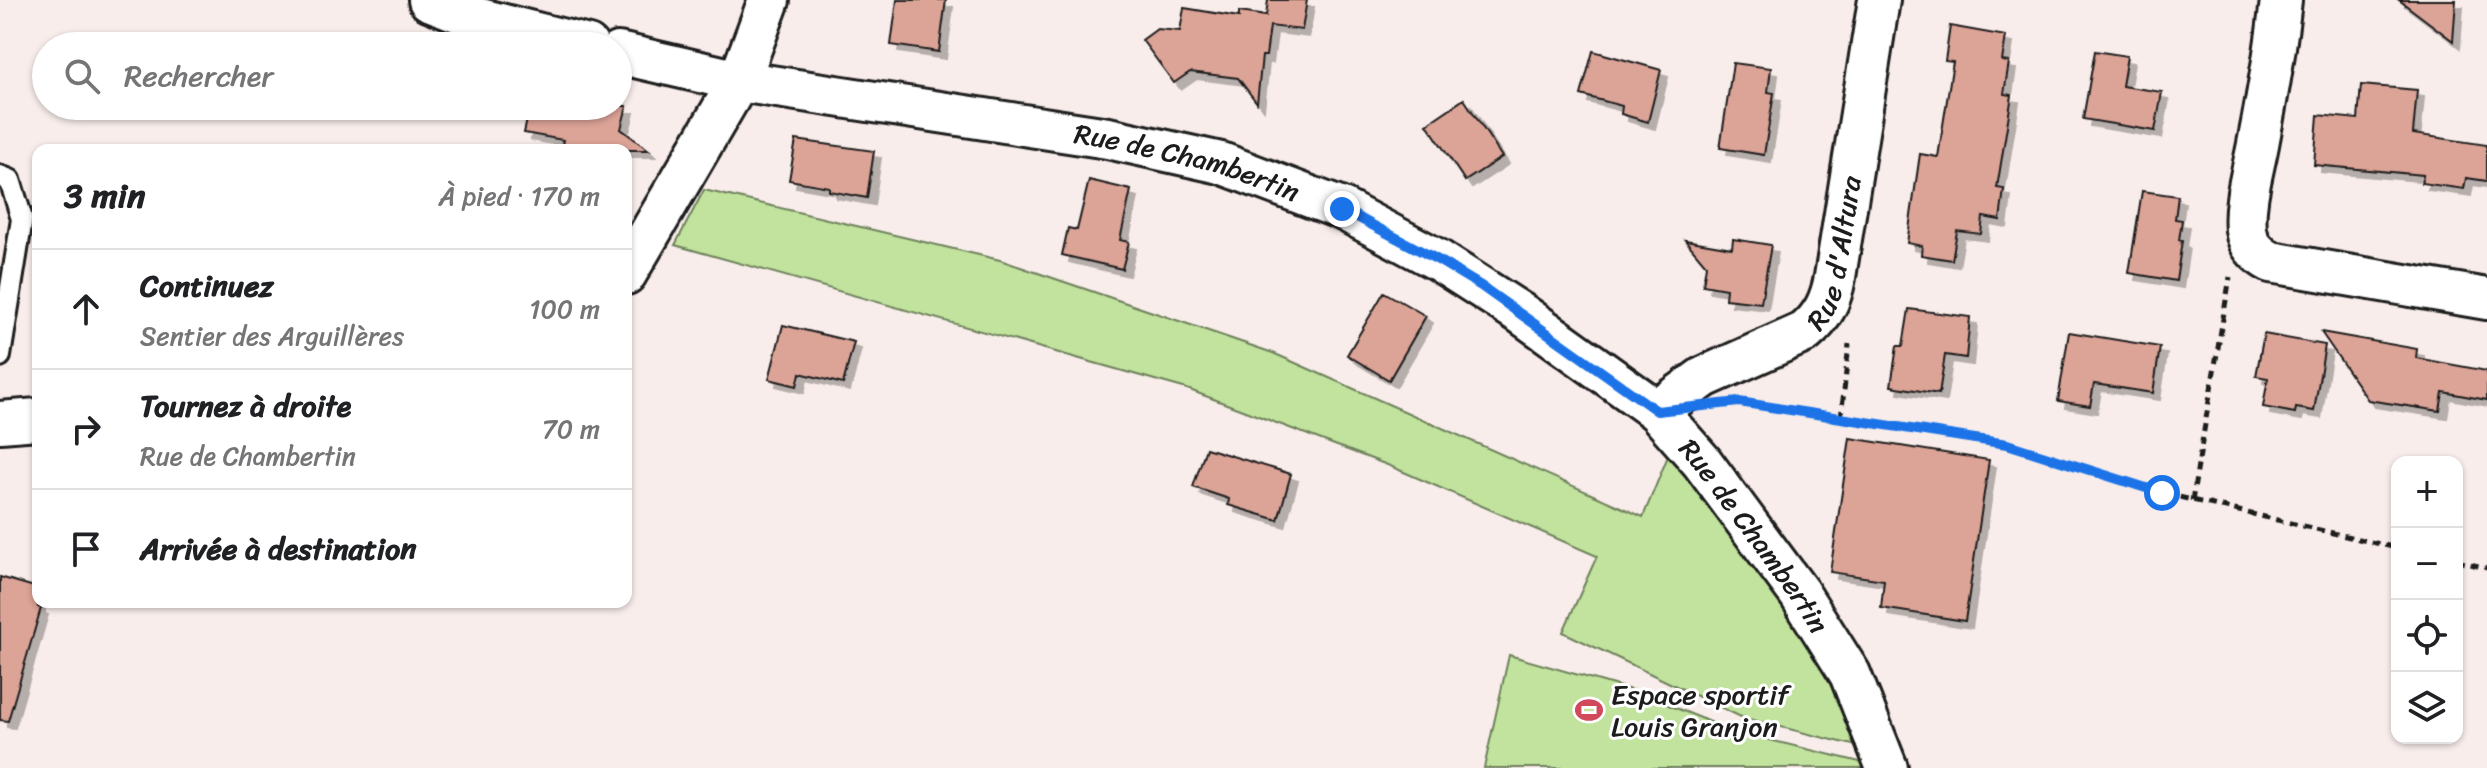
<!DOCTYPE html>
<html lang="fr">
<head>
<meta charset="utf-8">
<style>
	body { margin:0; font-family:Sriracha,sans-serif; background:#f6f6f6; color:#202124 }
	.controls { position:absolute; right:24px; bottom:24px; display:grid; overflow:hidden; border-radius:16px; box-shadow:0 2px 6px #0004 }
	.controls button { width:72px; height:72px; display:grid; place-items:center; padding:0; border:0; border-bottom:2px solid #e0e0e0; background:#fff; color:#202124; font:40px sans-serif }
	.stop { position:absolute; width:24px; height:24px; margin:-18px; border:6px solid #1a73e8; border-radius:50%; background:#fff }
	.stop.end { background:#1a73e8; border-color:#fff; box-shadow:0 2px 8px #0008 }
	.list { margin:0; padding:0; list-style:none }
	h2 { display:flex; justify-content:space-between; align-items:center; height:104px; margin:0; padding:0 32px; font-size:34px }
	h2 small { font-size:26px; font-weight:400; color:#757577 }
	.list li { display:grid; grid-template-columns:52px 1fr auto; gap:24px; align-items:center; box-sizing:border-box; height:120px; padding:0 32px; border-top:2px solid #e0e0e0 }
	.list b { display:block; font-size:30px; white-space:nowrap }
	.list p { margin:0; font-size:26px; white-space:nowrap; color:#757577 }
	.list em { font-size:26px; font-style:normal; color:#757577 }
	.icon { flex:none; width:44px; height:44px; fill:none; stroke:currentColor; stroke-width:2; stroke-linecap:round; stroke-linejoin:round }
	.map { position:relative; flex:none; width:2487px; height:768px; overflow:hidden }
	.search { position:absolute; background:#fff; box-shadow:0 2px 6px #0004; left:32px; top:32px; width:600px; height:88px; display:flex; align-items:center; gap:20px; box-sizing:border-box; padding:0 28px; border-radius:44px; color:#757577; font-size:30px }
	.panel { position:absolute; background:#fff; box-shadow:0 2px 6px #0004; left:32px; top:144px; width:600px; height:464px; border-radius:16px }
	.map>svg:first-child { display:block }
	.green { fill:#c1e39d; stroke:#6e805c; stroke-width:2 }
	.building { fill:#dca397; stroke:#1c1c1c; stroke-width:2; filter:url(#shadow) }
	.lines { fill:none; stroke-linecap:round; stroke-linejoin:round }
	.service-casing { stroke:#1c1c1c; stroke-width:26 }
	.minor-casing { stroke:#1c1c1c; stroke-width:46 }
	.path { stroke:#1c1c1c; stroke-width:5; stroke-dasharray:8 6; stroke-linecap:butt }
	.service { stroke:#fff; stroke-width:20 }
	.minor { stroke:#fff; stroke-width:40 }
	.route { stroke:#1a73e8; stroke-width:10 }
	.labels { text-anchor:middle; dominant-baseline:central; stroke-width:6; stroke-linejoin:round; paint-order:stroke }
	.street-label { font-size:28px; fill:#1c1c1c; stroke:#fff }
	.poi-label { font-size:28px; fill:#1c1c1c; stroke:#fff; text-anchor:start }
</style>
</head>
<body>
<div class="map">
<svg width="2487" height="768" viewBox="0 0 2487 768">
	<defs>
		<filter id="shadow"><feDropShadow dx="7" dy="7" stdDeviation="0" flood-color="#0004"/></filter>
	</defs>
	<rect width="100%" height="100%" fill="#f8edea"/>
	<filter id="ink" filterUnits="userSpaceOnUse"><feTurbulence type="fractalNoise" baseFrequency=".0125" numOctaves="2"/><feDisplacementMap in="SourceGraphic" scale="16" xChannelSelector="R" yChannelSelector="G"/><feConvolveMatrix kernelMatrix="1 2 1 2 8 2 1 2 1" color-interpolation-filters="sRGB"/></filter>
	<g filter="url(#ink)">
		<path class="green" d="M 704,190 L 1000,260 L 1273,353 L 1643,517 L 1670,451 L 1806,635 L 1861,747 L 1741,717 L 1563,632 L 1597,556 L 1390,466 L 1187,389 L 675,245 Z
			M 1509,655 L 1631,690 L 1733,731 L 1868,764 L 1867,768 L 1484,768 Z"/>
		<path class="building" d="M 897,0 L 946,0 L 939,52 L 891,45 Z
			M 1268,0 L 1307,0 L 1302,30 L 1270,26 L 1266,56 L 1262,56 L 1257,103 L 1238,78 L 1190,72 L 1174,83 L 1142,40 L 1157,29 L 1180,31 L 1184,8 L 1239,17 L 1239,12 L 1266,16 Z
			M 2399,0 L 2456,0 L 2453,41 L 2432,25 Z
			M 1950,26 L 2006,36 L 2002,61 L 2009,62 L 2004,94 L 2012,95 L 1997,188 L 2004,189 L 2000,220 L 1983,217 L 1981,234 L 1957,231 L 1952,260 L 1921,255 L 1922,246 L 1907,243 L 1920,154 L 1938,157 L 1953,62 L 1945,61 Z
			M 1593,51 L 1661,70 L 1648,122 L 1621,114 L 1622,106 L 1581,95 Z
			M 2095,51 L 2127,56 L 2122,86 L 2162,92 L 2155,131 L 2083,119 Z
			M 1733,63 L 1771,68 L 1768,92 L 1774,93 L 1764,155 L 1720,148 Z
			M 2361,85 L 2417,90 L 2413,134 L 2487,145 L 2487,181 L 2466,178 L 2464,189 L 2421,183 L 2423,175 L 2314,165 L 2318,115 L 2358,119 Z
			M 1464,99 L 1502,157 L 1465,181 L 1427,124 Z
			M 530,106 L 627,106 L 621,129 L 649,150 L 585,150 L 562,144 L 563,140 L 524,133 Z
			M 796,140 L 874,151 L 867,198 L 829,191 L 829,187 L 789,180 Z
			M 1089,180 L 1131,190 L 1120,240 L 1129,242 L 1122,269 L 1062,255 L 1068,228 L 1077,230 Z
			M 2142,191 L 2178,196 L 2175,219 L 2182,220 L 2179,240 L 2182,241 L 2176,281 L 2129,273 Z
			M 1733,239 L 1771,245 L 1761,303 L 1725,299 L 1726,289 L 1703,285 L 1706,265 L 1685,240 L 1732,248 Z
			M 1384,292 L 1426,316 L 1389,380 L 1347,355 Z
			M 1909,309 L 1970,317 L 1966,358 L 1945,355 L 1939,394 L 1891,386 L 1897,346 L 1903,346 Z
			M 783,325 L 854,342 L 843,384 L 800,373 L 797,386 L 769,379 Z
			M 2069,332 L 2160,347 L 2153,393 L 2094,384 L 2090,406 L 2058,401 Z
			M 2321,332 L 2417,349 L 2416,358 L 2487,371 L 2487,400 L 2443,392 L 2440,411 L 2368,400 Z
			M 2264,334 L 2325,345 L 2314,411 L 2296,408 L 2295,413 L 2263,407 L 2268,378 L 2256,376 Z
			M 1850,438 L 1989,460 L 1965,621 L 1881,608 L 1884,580 L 1830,572 Z
			M 1206,448 L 1291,474 L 1278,520 L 1228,505 L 1229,499 L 1193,487 Z
			M 0,577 L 38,588 L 38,607 L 41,608 L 8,721 L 0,720 Z"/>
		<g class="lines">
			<g class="service-casing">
				<path id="service" d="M 0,176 L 10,180 L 22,219 L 0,356"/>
			</g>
			<g class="minor-casing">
				<g id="minor">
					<path d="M 429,0 L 472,17 L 588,46"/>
					<path d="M 2281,0 C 2276,47 2268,93 2259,139 C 2254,168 2243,201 2246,230 C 2248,246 2258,255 2271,262 L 2487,299"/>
					<path id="s1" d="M 618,53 L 739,81 L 1108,138 L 1221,163 L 1342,209 L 1438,260 L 1522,314 L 1657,411 L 1702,462 L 1799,593 L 1850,674 L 1887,768"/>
					<path d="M 626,274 L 739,81 L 769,0"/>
					<path id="s2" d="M 1657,411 L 1704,377 L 1805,332 C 1823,317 1831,300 1835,277 L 1879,0"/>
					<path d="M 0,422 L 38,419"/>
				</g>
			</g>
			<path class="path" d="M 1743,403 L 2007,444 L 2162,493 L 2397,548
				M 1841,418 L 1849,344
				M 2192,501 L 2230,277
				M 2457,561 L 2487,568"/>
			<use href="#service" class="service"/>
			<use href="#minor" class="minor"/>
		</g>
	</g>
	<g class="lines" filter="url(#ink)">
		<path class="route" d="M 1342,209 L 1438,260 L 1481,286 L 1657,411 L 1739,402 L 2007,444 L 2162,493"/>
	</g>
	<defs>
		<g id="stadium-bare" transform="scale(2.16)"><path d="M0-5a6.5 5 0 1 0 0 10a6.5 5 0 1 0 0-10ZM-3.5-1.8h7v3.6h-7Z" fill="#d1495b" stroke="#fff" stroke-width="2.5" paint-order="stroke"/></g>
	</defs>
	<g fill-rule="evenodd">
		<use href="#stadium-bare" x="1589" y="710"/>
	</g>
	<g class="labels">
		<g class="street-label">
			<text stroke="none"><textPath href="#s1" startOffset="580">Rue de Chambertin</textPath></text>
			<text stroke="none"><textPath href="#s2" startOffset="256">Rue d'Altura</textPath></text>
			<text stroke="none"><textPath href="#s1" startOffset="1276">Rue de Chambertin</textPath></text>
		</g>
		<g class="poi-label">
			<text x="1611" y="694">Espace sportif<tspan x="1611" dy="32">Louis Granjon</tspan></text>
		</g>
	</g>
</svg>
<div class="controls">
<button>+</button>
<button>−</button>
<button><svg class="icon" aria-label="locate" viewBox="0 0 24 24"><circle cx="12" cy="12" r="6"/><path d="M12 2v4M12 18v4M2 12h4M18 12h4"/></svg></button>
<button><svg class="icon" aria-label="layers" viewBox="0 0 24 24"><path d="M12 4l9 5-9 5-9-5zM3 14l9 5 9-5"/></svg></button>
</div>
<div class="stop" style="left:2162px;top:493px"></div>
<div class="stop end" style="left:1342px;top:209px"></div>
<div class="search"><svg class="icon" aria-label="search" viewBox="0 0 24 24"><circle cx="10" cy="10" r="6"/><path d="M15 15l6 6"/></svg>Rechercher</div>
<section class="panel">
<h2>3 min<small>À pied · 170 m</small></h2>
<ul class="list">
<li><svg class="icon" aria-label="ahead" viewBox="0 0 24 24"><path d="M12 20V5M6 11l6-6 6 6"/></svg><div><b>Continuez</b><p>Sentier des Arguillères</p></div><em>100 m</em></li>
<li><svg class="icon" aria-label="right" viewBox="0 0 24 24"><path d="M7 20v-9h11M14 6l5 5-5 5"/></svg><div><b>Tournez à droite</b><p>Rue de Chambertin</p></div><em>70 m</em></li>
<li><svg class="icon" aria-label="arrive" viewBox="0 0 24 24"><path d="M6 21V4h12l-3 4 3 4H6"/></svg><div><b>Arrivée à destination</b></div></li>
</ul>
</section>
</div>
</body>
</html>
